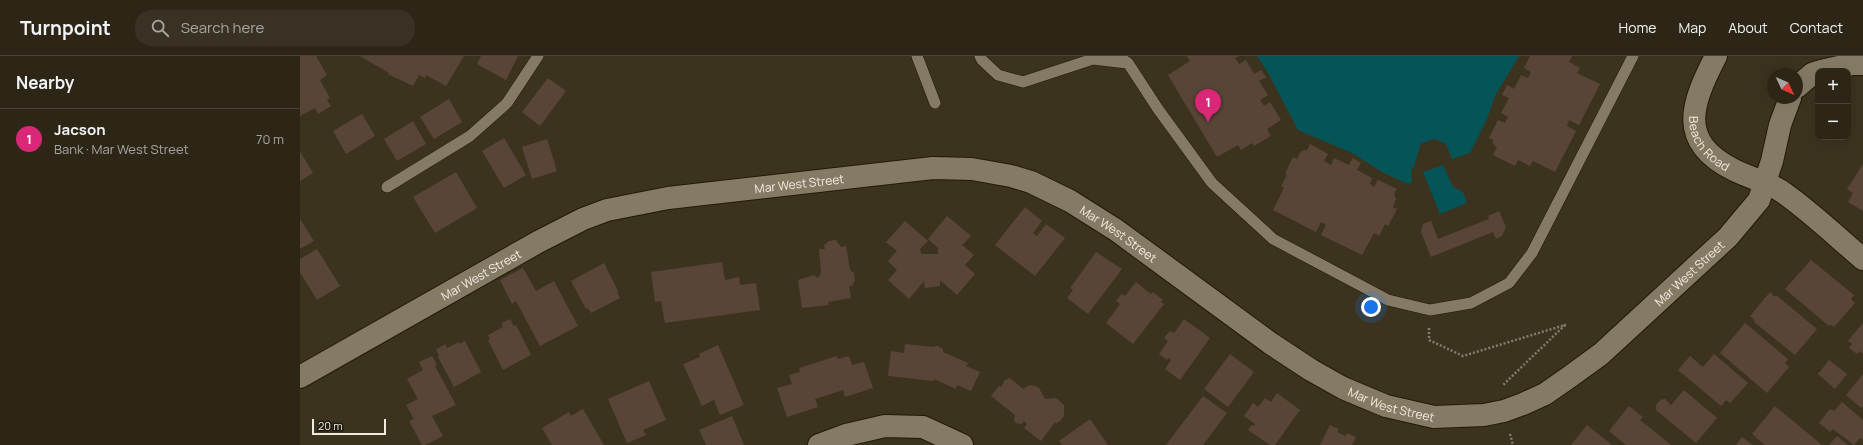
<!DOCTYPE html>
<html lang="en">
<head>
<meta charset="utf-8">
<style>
	body { margin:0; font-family:Manrope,sans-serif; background:#393224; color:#f1f3f6 }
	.controls { position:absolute; right:12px; top:12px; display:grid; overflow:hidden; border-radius:8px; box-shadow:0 4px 16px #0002 }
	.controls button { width:36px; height:36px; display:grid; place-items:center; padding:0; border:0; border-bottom:1px solid #484336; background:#2d2617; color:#f1f3f6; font:20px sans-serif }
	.compass { position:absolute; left:1467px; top:12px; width:36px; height:36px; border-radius:50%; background:#2d2617; box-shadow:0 4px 16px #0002; rotate:134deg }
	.scale { position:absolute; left:12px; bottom:10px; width:74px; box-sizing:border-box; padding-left:4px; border:2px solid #f1ebdf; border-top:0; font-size:11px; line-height:14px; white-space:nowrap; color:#f1ebdf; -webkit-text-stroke:3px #1f1b12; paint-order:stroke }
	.you { position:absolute; left:1071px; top:251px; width:14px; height:14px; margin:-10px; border:3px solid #fff; border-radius:50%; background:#1a73e8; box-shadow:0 0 0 6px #1a73e833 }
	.badge { display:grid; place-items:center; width:26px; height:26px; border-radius:50%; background:#db2777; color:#fff; font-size:13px; font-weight:700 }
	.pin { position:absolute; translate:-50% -33px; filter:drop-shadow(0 1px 2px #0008) }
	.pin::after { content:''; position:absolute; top:21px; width:14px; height:12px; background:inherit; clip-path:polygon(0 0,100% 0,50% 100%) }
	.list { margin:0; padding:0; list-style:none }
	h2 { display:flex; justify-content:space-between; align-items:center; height:52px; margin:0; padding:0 16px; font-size:17px }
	h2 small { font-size:13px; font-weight:400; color:#a7a5a1 }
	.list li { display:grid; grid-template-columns:26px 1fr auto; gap:12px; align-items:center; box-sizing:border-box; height:60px; padding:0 16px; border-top:1px solid #484336 }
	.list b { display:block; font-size:15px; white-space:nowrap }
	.list p { margin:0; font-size:13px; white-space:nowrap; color:#a7a5a1 }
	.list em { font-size:13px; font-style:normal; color:#a7a5a1 }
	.icon { flex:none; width:22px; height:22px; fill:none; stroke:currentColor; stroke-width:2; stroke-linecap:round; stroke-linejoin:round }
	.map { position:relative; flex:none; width:1563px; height:389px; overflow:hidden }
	header { display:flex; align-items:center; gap:24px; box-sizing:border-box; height:56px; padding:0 20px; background:#2d2617; border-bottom:1px solid #484336 }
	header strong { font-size:19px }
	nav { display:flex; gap:22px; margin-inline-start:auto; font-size:14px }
	.search { width:280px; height:36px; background:#393224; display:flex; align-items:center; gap:10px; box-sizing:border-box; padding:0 14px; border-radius:16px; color:#a7a5a1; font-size:15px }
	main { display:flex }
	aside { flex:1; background:#2d2617 }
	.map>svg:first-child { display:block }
	.water { fill:#055458 }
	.building { fill:#594538 }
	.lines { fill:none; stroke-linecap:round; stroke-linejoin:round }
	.service-casing { stroke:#231a07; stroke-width:12 }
	.minor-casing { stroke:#231a07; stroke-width:24 }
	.path { stroke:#847c6c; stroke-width:2.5; stroke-dasharray:2 2; stroke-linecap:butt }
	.service { stroke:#857b65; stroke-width:11 }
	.minor { stroke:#857b65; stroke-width:22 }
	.labels { text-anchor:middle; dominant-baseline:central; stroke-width:4; stroke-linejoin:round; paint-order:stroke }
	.street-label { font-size:12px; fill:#f1ebdf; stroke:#1f1b12 }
</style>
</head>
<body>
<header>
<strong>Turnpoint</strong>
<div class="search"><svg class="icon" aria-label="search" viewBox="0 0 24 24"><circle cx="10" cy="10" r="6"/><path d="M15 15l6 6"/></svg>Search here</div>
<nav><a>Home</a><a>Map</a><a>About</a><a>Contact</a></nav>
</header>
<main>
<aside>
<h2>Nearby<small></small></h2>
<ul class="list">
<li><span class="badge">1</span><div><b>Jacson</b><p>Bank · Mar West Street</p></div><em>70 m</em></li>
</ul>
</aside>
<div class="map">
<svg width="1563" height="389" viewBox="0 0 1563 389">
	<rect width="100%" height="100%" fill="#3c331f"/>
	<path class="water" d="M 957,0 L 1219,0 L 1195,40 L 1187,63 L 1170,97 L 1152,103 L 1146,88 L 1135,83 L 1121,87 L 1114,111 L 1111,113 L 1112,126 L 1108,128 L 1082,116 L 1052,97 L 998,74 L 967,15 Z
		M 1143,109 L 1153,131 L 1163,136 L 1167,147 L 1140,158 L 1123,116 Z"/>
	<path class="building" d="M 0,0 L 16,0 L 27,19 L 20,24 L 30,42 L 27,44 L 31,50 L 18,58 L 15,52 L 0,60 Z
		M 60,0 L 164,0 L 146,30 L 126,19 L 125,22 L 119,19 L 113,30 L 88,18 L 89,17 Z
		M 181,0 L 218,0 L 206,24 L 177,8 Z
		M 887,0 L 939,0 L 935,2 L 939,8 L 946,4 L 954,18 L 961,14 L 966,21 L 959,25 L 968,39 L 960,44 L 964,50 L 970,46 L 981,64 L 967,73 L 971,80 L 954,90 L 952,87 L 941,94 L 938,89 L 917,101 L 868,19 L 890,5 Z
		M 1230,0 L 1272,0 L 1269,6 L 1280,12 L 1277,17 L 1300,28 L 1279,69 L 1269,64 L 1267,70 L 1276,75 L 1255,116 L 1233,105 L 1230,110 L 1218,104 L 1215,110 L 1193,99 L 1197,91 L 1193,88 L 1193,84 L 1189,82 L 1198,64 L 1205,67 L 1208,61 L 1201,57 L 1209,42 L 1202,39 L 1207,29 L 1214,33 L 1221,19 L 1228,22 L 1231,16 L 1224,12 Z
		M 248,22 L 266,35 L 240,70 L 222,56 Z
		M 149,43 L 162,66 L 134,83 L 120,61 Z
		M 62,58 L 75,80 L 46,98 L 33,75 Z
		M 113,65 L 126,88 L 97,105 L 84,83 Z
		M 204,82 L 226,119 L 204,132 L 182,95 Z
		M 247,83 L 257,115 L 232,123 L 222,91 Z
		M 1010,88 L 1028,98 L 1024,105 L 1031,109 L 1034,102 L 1049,109 L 1053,102 L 1061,107 L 1057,114 L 1072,122 L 1070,128 L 1074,131 L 1078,124 L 1097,133 L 1094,138 L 1096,143 L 1093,151 L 1097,153 L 1088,170 L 1085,168 L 1079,180 L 1074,177 L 1062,199 L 1021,179 L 1026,169 L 1021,166 L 1016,176 L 973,154 L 984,132 L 981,130 L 987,119 L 985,118 L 993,101 L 997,103 L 1001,95 L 1007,94 Z
		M 0,95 L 13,117 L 0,125 Z
		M 1563,108 L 1563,155 L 1548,146 L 1553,137 L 1547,133 Z
		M 156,116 L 177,152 L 135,177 L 113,141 Z
		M 725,151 L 742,165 L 733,177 L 737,180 L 746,168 L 765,182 L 735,220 L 695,189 Z
		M 1199,155 L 1206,171 L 1202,180 L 1196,183 L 1193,176 L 1131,201 L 1121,176 L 1123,168 L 1131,165 L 1138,183 L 1189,163 L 1188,160 Z
		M 647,160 L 671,180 L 662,189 L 674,199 L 665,209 L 675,218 L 657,239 L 640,224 L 640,230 L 625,232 L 624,225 L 609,243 L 588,224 L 597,214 L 588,205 L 597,195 L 586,186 L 605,165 L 628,185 L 620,193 L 621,198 L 638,198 L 638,192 L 628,183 Z
		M 0,163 L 14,185 L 0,193 Z
		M 536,184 L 541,191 L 546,190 L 550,214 L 554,217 L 555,224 L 552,230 L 549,230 L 551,242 L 528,246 L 529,249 L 502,252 L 498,224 L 514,219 L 517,222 L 521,218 L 519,193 L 525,193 L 524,189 L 529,185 Z
		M 17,193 L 40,230 L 17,244 L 0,216 L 0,203 Z
		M 796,196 L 822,213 L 788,258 L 767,242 L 773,234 L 770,232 Z
		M 1511,204 L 1554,239 L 1551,243 L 1555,247 L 1534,271 L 1530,268 L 1529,270 L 1485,233 Z
		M 422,206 L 425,224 L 439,221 L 440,229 L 456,227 L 460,254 L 365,267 L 361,245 L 355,246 L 351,216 Z
		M 304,207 L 318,235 L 317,236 L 320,242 L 291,257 L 288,252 L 286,253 L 271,225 Z
		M 223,212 L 236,235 L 254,225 L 278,270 L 240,290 L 216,245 L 212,248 L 200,224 Z
		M 836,226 L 851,238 L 853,236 L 863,244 L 861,246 L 864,248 L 833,288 L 806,267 L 820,248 L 816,245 L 822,238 L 825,240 Z
		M 1470,236 L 1475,241 L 1476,239 L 1517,273 L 1495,299 L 1454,266 L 1455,264 L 1450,260 Z
		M 210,263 L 214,270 L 216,269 L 231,299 L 203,314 L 188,284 L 190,283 L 188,279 L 203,271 L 202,267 Z
		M 884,263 L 910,282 L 880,324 L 865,313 L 871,304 L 868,302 L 867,304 L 859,298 L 868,285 L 864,282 L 870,275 L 874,277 Z
		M 1445,267 L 1488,303 L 1485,307 L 1489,311 L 1467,337 L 1420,297 Z
		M 1563,267 L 1563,298 L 1560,295 L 1557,298 L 1549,292 L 1552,288 L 1548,285 Z
		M 165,285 L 181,316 L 154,331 L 138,301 L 139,299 L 136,294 L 145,288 L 147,292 L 159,286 L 160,288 Z
		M 605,288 L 632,291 L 638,290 L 643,293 L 643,296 L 668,307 L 666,310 L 680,316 L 671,335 L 657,329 L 656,333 L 634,323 L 634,325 L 588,320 L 591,295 L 604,297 Z
		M 418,289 L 444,349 L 420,359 L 414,344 L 402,350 L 383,308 L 400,301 L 399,298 Z
		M 930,298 L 954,316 L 928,351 L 904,333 Z
		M 1414,298 L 1448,327 L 1430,347 L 1426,344 L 1421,350 L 1378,314 L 1390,300 L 1403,311 Z
		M 132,300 L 137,309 L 135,310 L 156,349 L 132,360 L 143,380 L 125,389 L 122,389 L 109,365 L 114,363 L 106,349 L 118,343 L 107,323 L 123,314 L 119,306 Z
		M 537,300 L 538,303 L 549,300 L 552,309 L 564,306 L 573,332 L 545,341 L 543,334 L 515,343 L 518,351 L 487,361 L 477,332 L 492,328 L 489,319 L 500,316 L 499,312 Z
		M 1529,304 L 1547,318 L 1535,333 L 1518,318 Z
		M 1563,318 L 1563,350 L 1561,352 L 1546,339 Z
		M 710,322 L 723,333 L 730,329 L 735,330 L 739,332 L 745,343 L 756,342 L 764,349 L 764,360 L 761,364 L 756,368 L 755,366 L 741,385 L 724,372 L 727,368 L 724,365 L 722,368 L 716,367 L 714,364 L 715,359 L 691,340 L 699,330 L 701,331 L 705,324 Z
		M 349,325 L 366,364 L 343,374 L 346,379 L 327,387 L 308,343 Z
		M 1384,334 L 1417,362 L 1396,387 L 1356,354 L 1356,349 L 1360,344 L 1365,343 L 1371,349 Z
		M 977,337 L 1000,354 L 975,389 L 970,389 L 948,374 L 952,369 L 954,370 L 955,368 L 944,360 L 953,347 L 958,351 L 965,342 L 971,346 Z
		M 903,340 L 927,357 L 903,389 L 866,389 Z
		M 1542,346 L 1563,364 L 1563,384 L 1560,382 L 1554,389 L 1533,373 L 1530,376 L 1519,367 L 1530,353 L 1534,355 Z
		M 1329,350 L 1343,361 L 1340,364 L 1371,389 L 1326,389 L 1309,375 Z
		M 1475,350 L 1522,389 L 1465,389 L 1452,378 Z
		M 283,353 L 304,389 L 252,389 L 242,372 L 269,356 L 271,360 Z
		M 432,360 L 444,389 L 406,389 L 399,374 Z
		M 790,363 L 808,389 L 762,389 L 759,385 Z
		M 1030,369 L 1039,373 L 1037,376 L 1045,380 L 1047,377 L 1056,381 L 1052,389 L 1020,389 Z
		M 1287,369 L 1312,389 L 1271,389 Z
		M 1537,380 L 1548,389 L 1529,389 Z
		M 1442,381 L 1453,389 L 1436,389 Z"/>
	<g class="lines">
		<g class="service-casing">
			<path id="service" d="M 617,0 L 635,47
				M 680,0 L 682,4 L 698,19 L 723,26 L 793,3 L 827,7
				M 818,0 L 828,7 L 858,53 L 912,127 L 973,183 L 1088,244 L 1130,254 L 1171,247 L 1209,227 L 1232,197 L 1333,0
				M 87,131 L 170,80 L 207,47 L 238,0"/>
		</g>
		<g class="minor-casing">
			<g id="minor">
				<path id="s1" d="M 1416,0 C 1392,47 1376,85 1434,114 C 1450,122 1469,126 1484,137 C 1511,156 1537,181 1563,203"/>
				<path d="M 1521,15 L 1552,8 L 1563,8"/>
				<path d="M 1497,31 L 1512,18 L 1518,16"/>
				<path id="s2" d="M 0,321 L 238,186 L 283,163 L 307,154 L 368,142 L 633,112 L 672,113 L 711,120 L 731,126 L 770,145 L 816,174 L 970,287 L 1011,314 L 1043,332 L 1086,350 L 1134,361 L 1184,359 L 1204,355 L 1223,348 L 1245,338 L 1268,322 L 1301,298 L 1428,181 L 1459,144 L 1472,105 L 1480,69 L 1490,42"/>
				<path d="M 519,389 L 546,379 L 585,370 L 623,371 L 662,389"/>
			</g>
		</g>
		<path class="path" d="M 1129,272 L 1129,284 L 1163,300 L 1265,269 L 1202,330
			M 1210,378 L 1213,389"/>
		<use href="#service" class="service"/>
		<use href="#minor" class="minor"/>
	</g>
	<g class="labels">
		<g class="street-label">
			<text stroke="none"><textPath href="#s1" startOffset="97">Beach Road</textPath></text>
			<text stroke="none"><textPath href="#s2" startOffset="544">Mar West Street</textPath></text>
			<text stroke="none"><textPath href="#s2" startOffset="880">Mar West Street</textPath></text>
			<text stroke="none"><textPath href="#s2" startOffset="1552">Mar West Street</textPath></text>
			<text stroke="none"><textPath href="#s2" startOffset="208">Mar West Street</textPath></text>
			<text stroke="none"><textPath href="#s2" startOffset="1204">Mar West Street</textPath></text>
		</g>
	</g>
</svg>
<div class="controls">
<button>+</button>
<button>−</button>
</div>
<svg class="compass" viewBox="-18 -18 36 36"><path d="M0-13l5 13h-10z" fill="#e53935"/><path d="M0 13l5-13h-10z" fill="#a7a5a1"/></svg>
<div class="scale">20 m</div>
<div class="you"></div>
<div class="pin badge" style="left:908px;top:66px">1</div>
</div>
</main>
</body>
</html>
